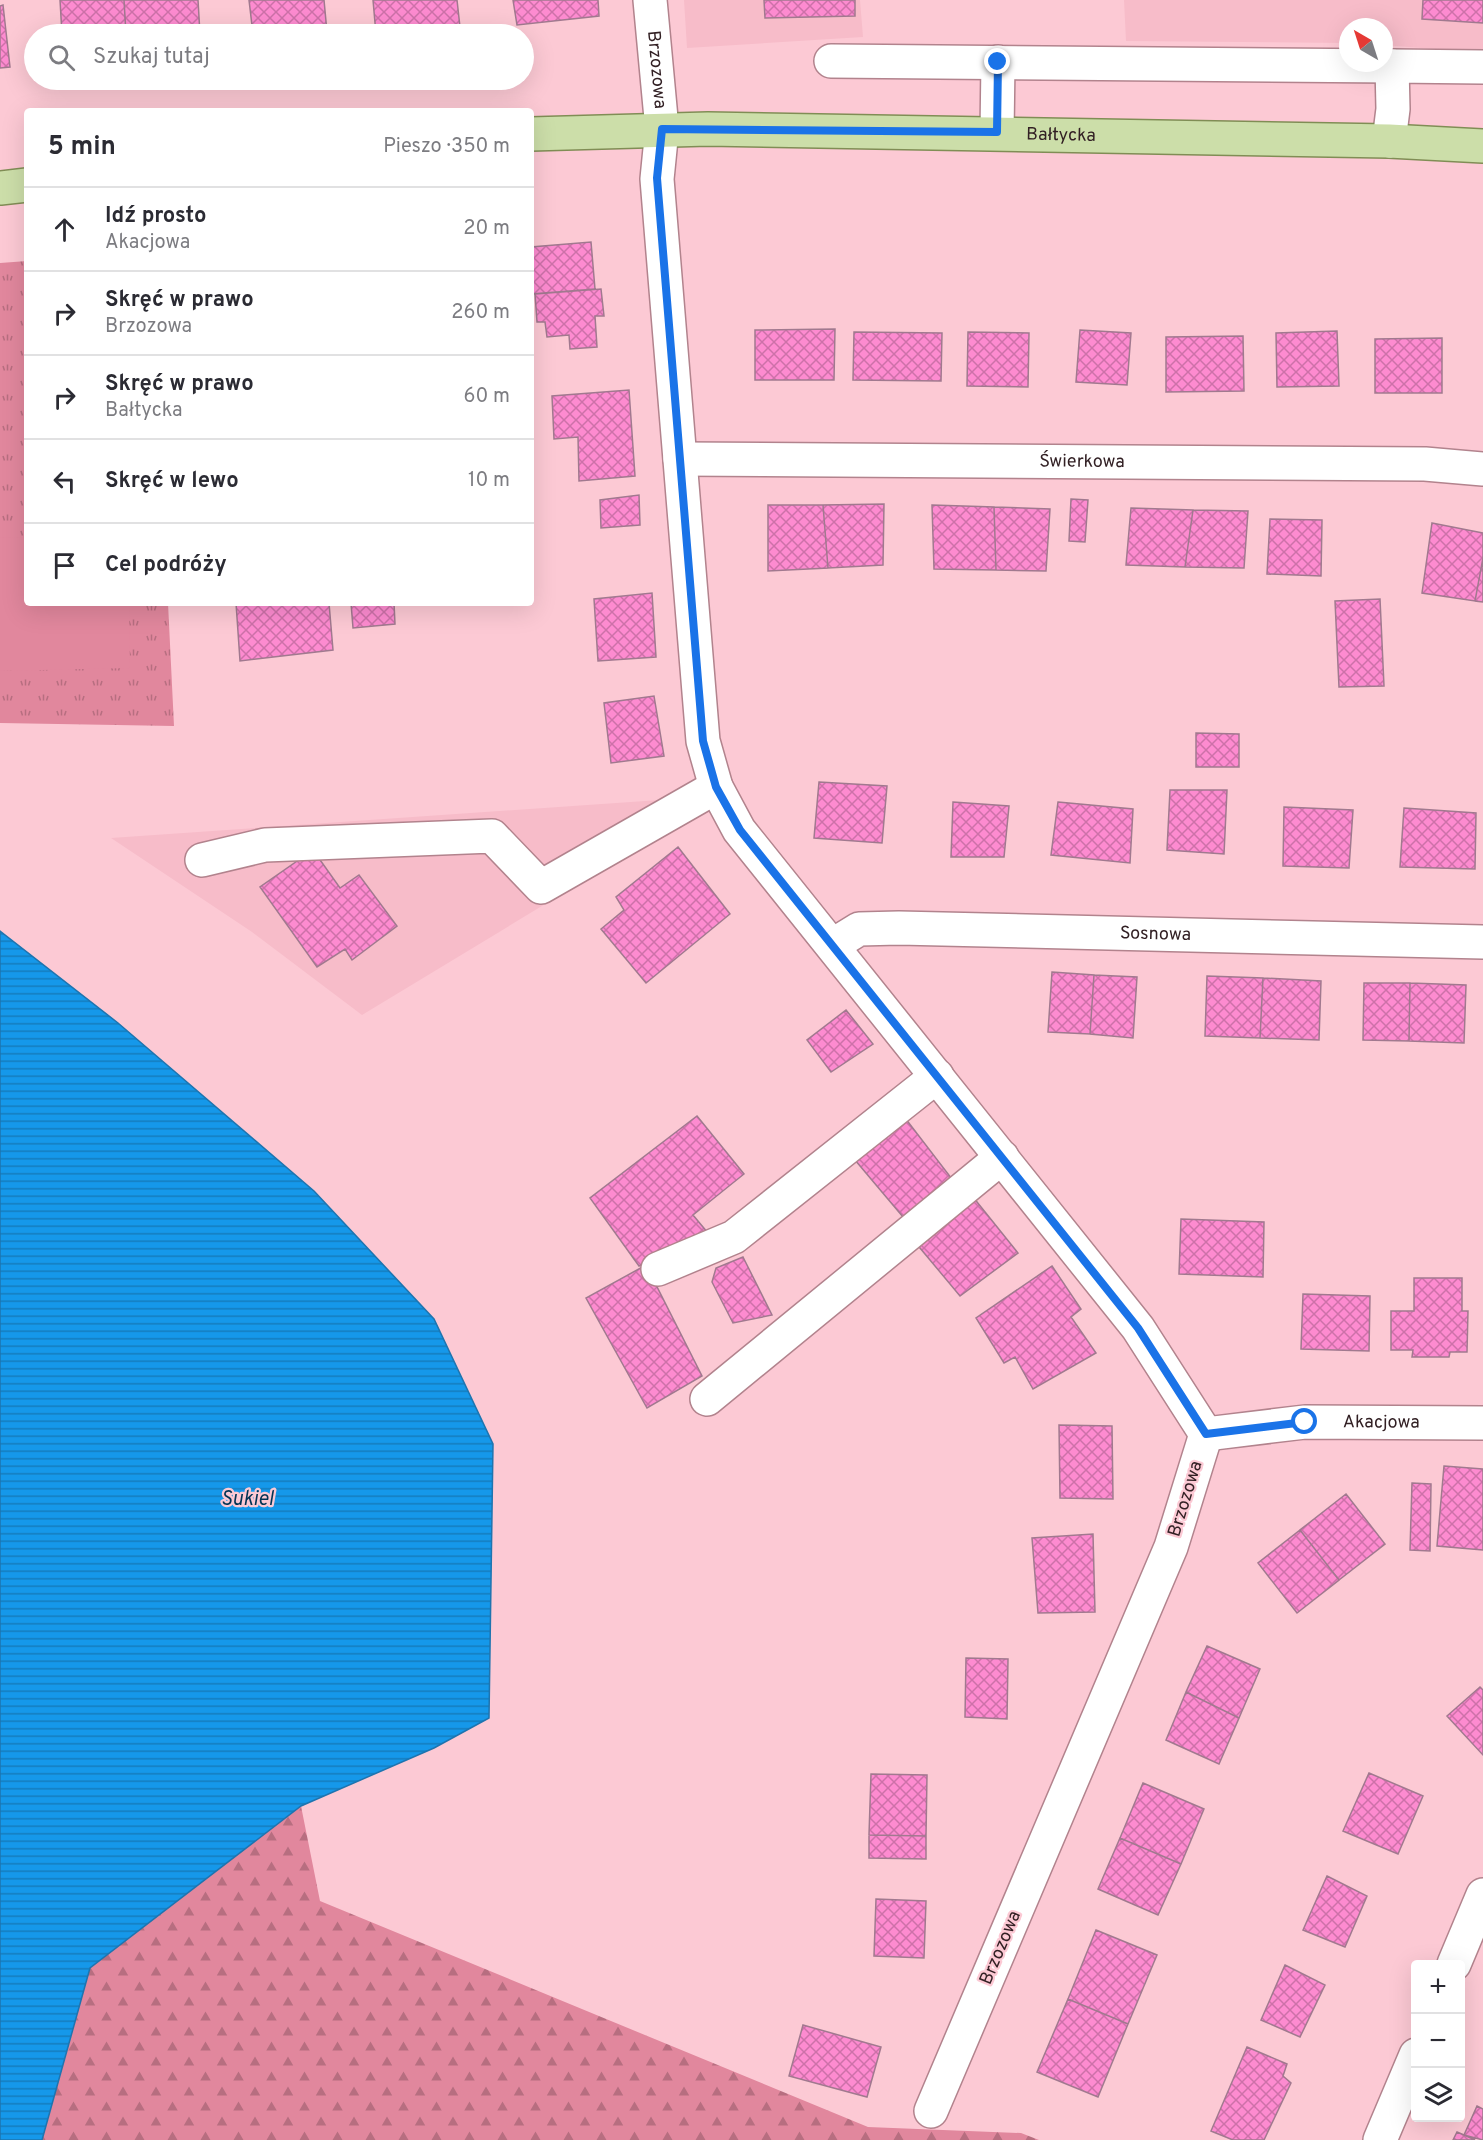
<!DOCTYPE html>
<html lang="pl">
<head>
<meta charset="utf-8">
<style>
	body { margin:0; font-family:Overpass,sans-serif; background:#f2f2f3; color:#2b2b33 }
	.controls { position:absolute; right:18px; bottom:18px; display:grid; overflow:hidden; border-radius:6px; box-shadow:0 6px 24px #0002 }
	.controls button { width:54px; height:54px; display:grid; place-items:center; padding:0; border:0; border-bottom:2px solid #e1e1e2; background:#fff; color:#2b2b33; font:30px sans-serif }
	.compass { position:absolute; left:1339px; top:18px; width:54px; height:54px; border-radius:50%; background:#fff; box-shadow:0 6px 24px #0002; rotate:321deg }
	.stop { position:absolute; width:18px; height:18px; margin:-14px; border:4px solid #1a73e8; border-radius:50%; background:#fff }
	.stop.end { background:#1a73e8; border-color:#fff; box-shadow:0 2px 6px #0008 }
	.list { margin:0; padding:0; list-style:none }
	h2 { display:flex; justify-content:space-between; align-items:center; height:78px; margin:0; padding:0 24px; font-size:26px }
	h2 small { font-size:20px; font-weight:400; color:#7c7c81 }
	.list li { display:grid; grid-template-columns:39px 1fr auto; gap:18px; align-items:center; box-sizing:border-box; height:84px; padding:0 24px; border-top:2px solid #e1e1e2 }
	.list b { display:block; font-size:22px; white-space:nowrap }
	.list p { margin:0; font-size:20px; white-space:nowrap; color:#7c7c81 }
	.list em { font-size:20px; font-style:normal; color:#7c7c81 }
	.icon { flex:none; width:33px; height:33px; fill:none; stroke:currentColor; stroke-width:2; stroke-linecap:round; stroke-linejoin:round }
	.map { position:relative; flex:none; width:1483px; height:2140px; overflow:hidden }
	.search { position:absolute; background:#fff; box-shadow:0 6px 24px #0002; left:24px; top:24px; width:510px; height:66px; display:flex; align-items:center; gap:15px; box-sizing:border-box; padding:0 21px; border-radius:33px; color:#7c7c81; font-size:22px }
	.panel { position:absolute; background:#fff; box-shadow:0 6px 24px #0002; left:24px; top:108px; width:510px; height:498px; border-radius:6px }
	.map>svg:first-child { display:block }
	.built { fill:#f7bcc9 }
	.forest { fill:url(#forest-firs) }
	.park { fill:url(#park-tufts) }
	.pitch { fill:#e1879d }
	.water { fill:url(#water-rules); stroke:#1e74af; stroke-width:1.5 }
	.building { fill:url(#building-cross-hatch); stroke:#a1798f; stroke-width:1.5 }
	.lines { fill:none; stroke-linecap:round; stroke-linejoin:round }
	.minor-casing { stroke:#b2838d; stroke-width:36 }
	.major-casing { stroke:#808d55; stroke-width:36 }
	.minor { stroke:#fff; stroke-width:33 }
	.major { stroke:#ccdea9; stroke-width:33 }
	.route { stroke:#1a73e8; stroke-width:8 }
	.labels { text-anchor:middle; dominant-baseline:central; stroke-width:4.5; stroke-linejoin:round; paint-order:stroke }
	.street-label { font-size:18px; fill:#322024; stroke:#fcc9d4 }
	.water-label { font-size:20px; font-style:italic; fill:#023354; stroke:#fcc9d4 }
</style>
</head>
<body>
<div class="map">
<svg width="1483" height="2140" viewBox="0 0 1483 2140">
	<defs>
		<pattern id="forest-firs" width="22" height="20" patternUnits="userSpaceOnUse" patternTransform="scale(1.5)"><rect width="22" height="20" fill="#e1879d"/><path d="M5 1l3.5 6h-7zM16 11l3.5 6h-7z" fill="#b76e80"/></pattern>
		<pattern id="park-tufts" width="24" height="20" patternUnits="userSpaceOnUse" patternTransform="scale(1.5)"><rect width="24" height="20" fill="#e1879d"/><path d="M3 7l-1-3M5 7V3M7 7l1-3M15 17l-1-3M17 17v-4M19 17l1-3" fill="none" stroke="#b76e80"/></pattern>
		<pattern id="water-rules" width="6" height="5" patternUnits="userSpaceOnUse" patternTransform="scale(1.5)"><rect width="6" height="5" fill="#1598ea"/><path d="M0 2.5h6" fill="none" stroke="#147cbd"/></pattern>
		<pattern id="building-cross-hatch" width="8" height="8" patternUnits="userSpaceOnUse" patternTransform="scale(1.5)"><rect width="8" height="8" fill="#fd8bd0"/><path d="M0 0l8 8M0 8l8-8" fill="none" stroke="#cd71a9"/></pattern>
	</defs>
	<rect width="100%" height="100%" fill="#fcc9d4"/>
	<path class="built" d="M 684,0 L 860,0 L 863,37 L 687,48 Z
		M 1124,0 L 1483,0 L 1483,53 L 1384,45 L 1384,27 L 1348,27 L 1348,43 L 1126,41 Z
		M 674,799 L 689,817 L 362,1015 L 252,932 L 111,838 Z"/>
	<path class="forest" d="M 301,1806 L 320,1901 L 868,2127 L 1021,2133 L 1039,2140 L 42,2140 L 90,1968 Z"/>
	<path class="park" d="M 27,261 L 27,603 L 168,603 L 174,726 L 0,723 L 0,263 Z"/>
	<path class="pitch" d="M 27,537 L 27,603 L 129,603 L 130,668 L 0,671 L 0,538 Z"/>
	<path class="water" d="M 0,931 L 118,1023 L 314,1191 L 434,1319 L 493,1444 L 489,1718 L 434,1748 L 301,1806 L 90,1968 L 42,2140 L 0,2140 Z"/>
	<path class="building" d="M 60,0 L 124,0 L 126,34 L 62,34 Z
		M 124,0 L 198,0 L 200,34 L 126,34 Z
		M 249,0 L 324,0 L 327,32 L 253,34 Z
		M 373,0 L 457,0 L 460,27 L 376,34 Z
		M 513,0 L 598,0 L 599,16 L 517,25 Z
		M 764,0 L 855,0 L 855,16 L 765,18 Z
		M 1423,0 L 1483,0 L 1483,23 L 1422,19 Z
		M 3,5 L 10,67 L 0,68 L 0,6 Z
		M 591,242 L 595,289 L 531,294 L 531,247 Z
		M 601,289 L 604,316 L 595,316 L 597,347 L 570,349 L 569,335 L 547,337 L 545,322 L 537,322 L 535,294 Z
		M 835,329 L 834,380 L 755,380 L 755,330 Z
		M 1080,330 L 1131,333 L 1127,385 L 1076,382 Z
		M 1337,331 L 1339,386 L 1277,387 L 1276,333 Z
		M 854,332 L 942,333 L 941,381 L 853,380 Z
		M 968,332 L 1029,333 L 1028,387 L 967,386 Z
		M 1243,336 L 1244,391 L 1166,392 L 1166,337 Z
		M 1442,338 L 1442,393 L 1375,393 L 1375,339 Z
		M 629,390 L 635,476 L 579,481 L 578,437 L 554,439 L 552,396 Z
		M 639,495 L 640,525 L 601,528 L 600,500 Z
		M 1071,499 L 1088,500 L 1085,542 L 1069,541 Z
		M 884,504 L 883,565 L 828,568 L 823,505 Z
		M 768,505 L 823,505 L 828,568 L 768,571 Z
		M 932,505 L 994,507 L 996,570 L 934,569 Z
		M 994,507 L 1050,509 L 1046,571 L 996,570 Z
		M 1131,508 L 1193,510 L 1185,567 L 1126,565 Z
		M 1193,510 L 1248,511 L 1244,568 L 1185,567 Z
		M 1270,519 L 1322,520 L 1321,576 L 1267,574 Z
		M 1432,523 L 1483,533 L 1483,558 L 1475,601 L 1422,593 Z
		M 1483,558 L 1483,602 L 1475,601 Z
		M 652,593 L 656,657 L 598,661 L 594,599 Z
		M 1380,599 L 1384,686 L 1339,687 L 1335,601 Z
		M 236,603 L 329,603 L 333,650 L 240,661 Z
		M 351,603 L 394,603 L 395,624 L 353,628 Z
		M 654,696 L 664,756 L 611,763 L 604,703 Z
		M 1196,733 L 1239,734 L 1239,767 L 1196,767 Z
		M 819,782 L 887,786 L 882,843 L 814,838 Z
		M 1170,790 L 1227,790 L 1224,854 L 1167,850 Z
		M 953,802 L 1009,806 L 1004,857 L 951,857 Z
		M 1058,802 L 1133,809 L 1130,863 L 1051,855 Z
		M 1284,807 L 1353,810 L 1349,868 L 1283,866 Z
		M 1404,808 L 1476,813 L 1475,869 L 1400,867 Z
		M 678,847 L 730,914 L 646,983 L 601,929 L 624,910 L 616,897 Z
		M 313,850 L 340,888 L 359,875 L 397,926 L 352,960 L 345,949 L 317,967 L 260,887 Z
		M 1052,972 L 1094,975 L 1090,1034 L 1048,1032 Z
		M 1094,975 L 1137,977 L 1133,1038 L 1090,1034 Z
		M 1207,976 L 1263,978 L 1260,1038 L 1205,1036 Z
		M 1263,978 L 1321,981 L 1319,1040 L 1260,1038 Z
		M 1364,983 L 1410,983 L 1409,1041 L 1363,1040 Z
		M 1410,983 L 1466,985 L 1464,1043 L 1409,1041 Z
		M 846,1010 L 873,1044 L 831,1072 L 807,1040 Z
		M 902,1114 L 952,1179 L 903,1217 L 850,1154 Z
		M 697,1116 L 744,1174 L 693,1215 L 708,1233 L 639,1266 L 590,1198 Z
		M 973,1197 L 1018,1253 L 960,1296 L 915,1242 Z
		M 1181,1219 L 1264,1222 L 1263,1277 L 1179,1274 Z
		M 743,1257 L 772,1315 L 733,1323 L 712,1282 L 716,1268 Z
		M 646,1265 L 702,1376 L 647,1408 L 586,1298 Z
		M 1052,1266 L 1081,1309 L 1071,1317 L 1096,1353 L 1033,1389 L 1015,1357 L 1004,1363 L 976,1318 Z
		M 1414,1278 L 1462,1278 L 1462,1311 L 1468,1311 L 1467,1352 L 1450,1352 L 1449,1357 L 1412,1357 L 1413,1350 L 1391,1350 L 1391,1311 L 1414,1311 Z
		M 1303,1294 L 1370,1296 L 1369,1351 L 1301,1349 Z
		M 1059,1425 L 1112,1426 L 1113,1499 L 1060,1498 Z
		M 1444,1466 L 1483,1469 L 1483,1550 L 1437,1546 Z
		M 1412,1483 L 1431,1484 L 1430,1551 L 1410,1550 Z
		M 1346,1494 L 1385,1544 L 1339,1580 L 1300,1530 Z
		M 1300,1530 L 1339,1580 L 1297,1613 L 1258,1563 Z
		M 1093,1534 L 1095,1612 L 1038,1613 L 1032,1538 Z
		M 1207,1646 L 1260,1669 L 1239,1718 L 1186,1692 Z
		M 966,1658 L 1008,1659 L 1007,1719 L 965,1717 Z
		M 1480,1687 L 1483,1690 L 1483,1755 L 1447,1716 Z
		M 1186,1692 L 1239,1718 L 1219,1764 L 1166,1740 Z
		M 1369,1773 L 1423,1796 L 1398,1854 L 1343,1831 Z
		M 871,1774 L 927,1775 L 926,1836 L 869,1835 Z
		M 1143,1783 L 1204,1809 L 1181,1864 L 1120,1838 Z
		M 869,1835 L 926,1836 L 926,1859 L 869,1858 Z
		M 1120,1838 L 1181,1864 L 1158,1915 L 1098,1889 Z
		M 1327,1876 L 1367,1896 L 1345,1947 L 1303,1930 Z
		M 876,1899 L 926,1901 L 924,1958 L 874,1956 Z
		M 1096,1930 L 1157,1955 L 1128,2024 L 1068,1999 Z
		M 1285,1965 L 1325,1985 L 1300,2037 L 1261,2020 Z
		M 1068,1999 L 1128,2024 L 1098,2097 L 1037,2072 Z
		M 803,2025 L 881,2047 L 867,2097 L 789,2076 Z
		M 1247,2047 L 1287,2064 L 1283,2076 L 1291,2083 L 1264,2140 L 1233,2140 L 1211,2131 Z
		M 1477,2106 L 1483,2109 L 1483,2140 L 1464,2135 Z
		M 1457,2132 L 1464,2135 L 1475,2140 L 1453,2140 Z"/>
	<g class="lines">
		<g class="minor-casing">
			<g id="minor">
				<path id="s1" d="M 650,0 L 662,129 L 657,179 L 703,741 L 716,787 L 739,830 L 1138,1328 L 1206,1434 L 1171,1547 L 931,2111"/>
				<path d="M 831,61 L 1392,66"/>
				<path d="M 997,133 L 998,62"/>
				<path d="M 1389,141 L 1393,109 L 1392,66 L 1483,67"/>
				<path id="s2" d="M 680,459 L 1425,464 L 1483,469"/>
				<path d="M 202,860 L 265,845 L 492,836 L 541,887 L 716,787"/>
				<path id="s3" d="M 833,945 L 859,929 L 899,928 L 1483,942"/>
				<path d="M 658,1269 L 734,1237 L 937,1076"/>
				<path d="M 707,1399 L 1002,1157"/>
				<path id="s4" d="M 1206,1434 L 1305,1422 L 1483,1423"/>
				<path d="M 1454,1964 L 1483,1895"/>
				<path d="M 1380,2140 L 1416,2055"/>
			</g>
		</g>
		<g class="major-casing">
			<g id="major">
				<path id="s5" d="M 531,134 L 708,129 L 1389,141 L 1483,146"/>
				<path d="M 0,188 L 27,185"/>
			</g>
		</g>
		<use href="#minor" class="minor"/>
		<use href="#major" class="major"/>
	</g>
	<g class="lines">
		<path class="route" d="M 998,62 L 997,132 L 662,129 L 657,178 L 703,741 L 716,787 L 740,830 L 1138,1328 L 1206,1434 L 1305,1422"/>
	</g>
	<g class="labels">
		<g class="street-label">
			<text stroke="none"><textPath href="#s1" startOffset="70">Brzozowa</textPath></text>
			<text stroke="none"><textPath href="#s5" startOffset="530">Bałtycka</textPath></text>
			<text stroke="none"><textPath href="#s2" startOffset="402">Świerkowa</textPath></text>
			<text stroke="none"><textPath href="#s3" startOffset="327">Sosnowa</textPath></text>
			<text stroke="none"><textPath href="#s4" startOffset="176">Akacjowa</textPath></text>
			<text transform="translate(1186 1499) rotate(-73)">Brzozowa</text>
			<text transform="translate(1001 1948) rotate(-67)">Brzozowa</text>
		</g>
		<g class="water-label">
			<text x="247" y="1500">Sukiel</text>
		</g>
	</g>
</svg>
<div class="controls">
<button>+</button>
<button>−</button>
<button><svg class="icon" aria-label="layers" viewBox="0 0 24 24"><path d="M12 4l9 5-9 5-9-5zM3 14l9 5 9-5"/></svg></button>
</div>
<svg class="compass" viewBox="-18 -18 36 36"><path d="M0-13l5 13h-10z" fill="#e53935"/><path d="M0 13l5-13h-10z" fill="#7c7c81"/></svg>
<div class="stop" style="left:1305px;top:1422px"></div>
<div class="stop end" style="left:998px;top:62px"></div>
<div class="search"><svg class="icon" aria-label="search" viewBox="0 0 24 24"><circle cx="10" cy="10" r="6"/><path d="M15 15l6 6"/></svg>Szukaj tutaj</div>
<section class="panel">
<h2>5 min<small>Pieszo · 350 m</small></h2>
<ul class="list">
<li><svg class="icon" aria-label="ahead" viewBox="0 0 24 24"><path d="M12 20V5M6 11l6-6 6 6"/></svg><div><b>Idź prosto</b><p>Akacjowa</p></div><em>20 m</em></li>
<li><svg class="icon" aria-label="right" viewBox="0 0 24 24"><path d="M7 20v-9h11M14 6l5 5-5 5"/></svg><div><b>Skręć w prawo</b><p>Brzozowa</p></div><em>260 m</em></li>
<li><svg class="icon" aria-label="right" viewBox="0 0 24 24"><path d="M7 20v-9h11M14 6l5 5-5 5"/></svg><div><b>Skręć w prawo</b><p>Bałtycka</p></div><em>60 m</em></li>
<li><svg class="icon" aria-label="left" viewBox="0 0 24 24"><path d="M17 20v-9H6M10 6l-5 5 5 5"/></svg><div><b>Skręć w lewo</b></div><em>10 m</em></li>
<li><svg class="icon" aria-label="arrive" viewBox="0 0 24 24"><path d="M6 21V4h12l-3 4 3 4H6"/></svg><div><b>Cel podróży</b></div></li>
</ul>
</section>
</div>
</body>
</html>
